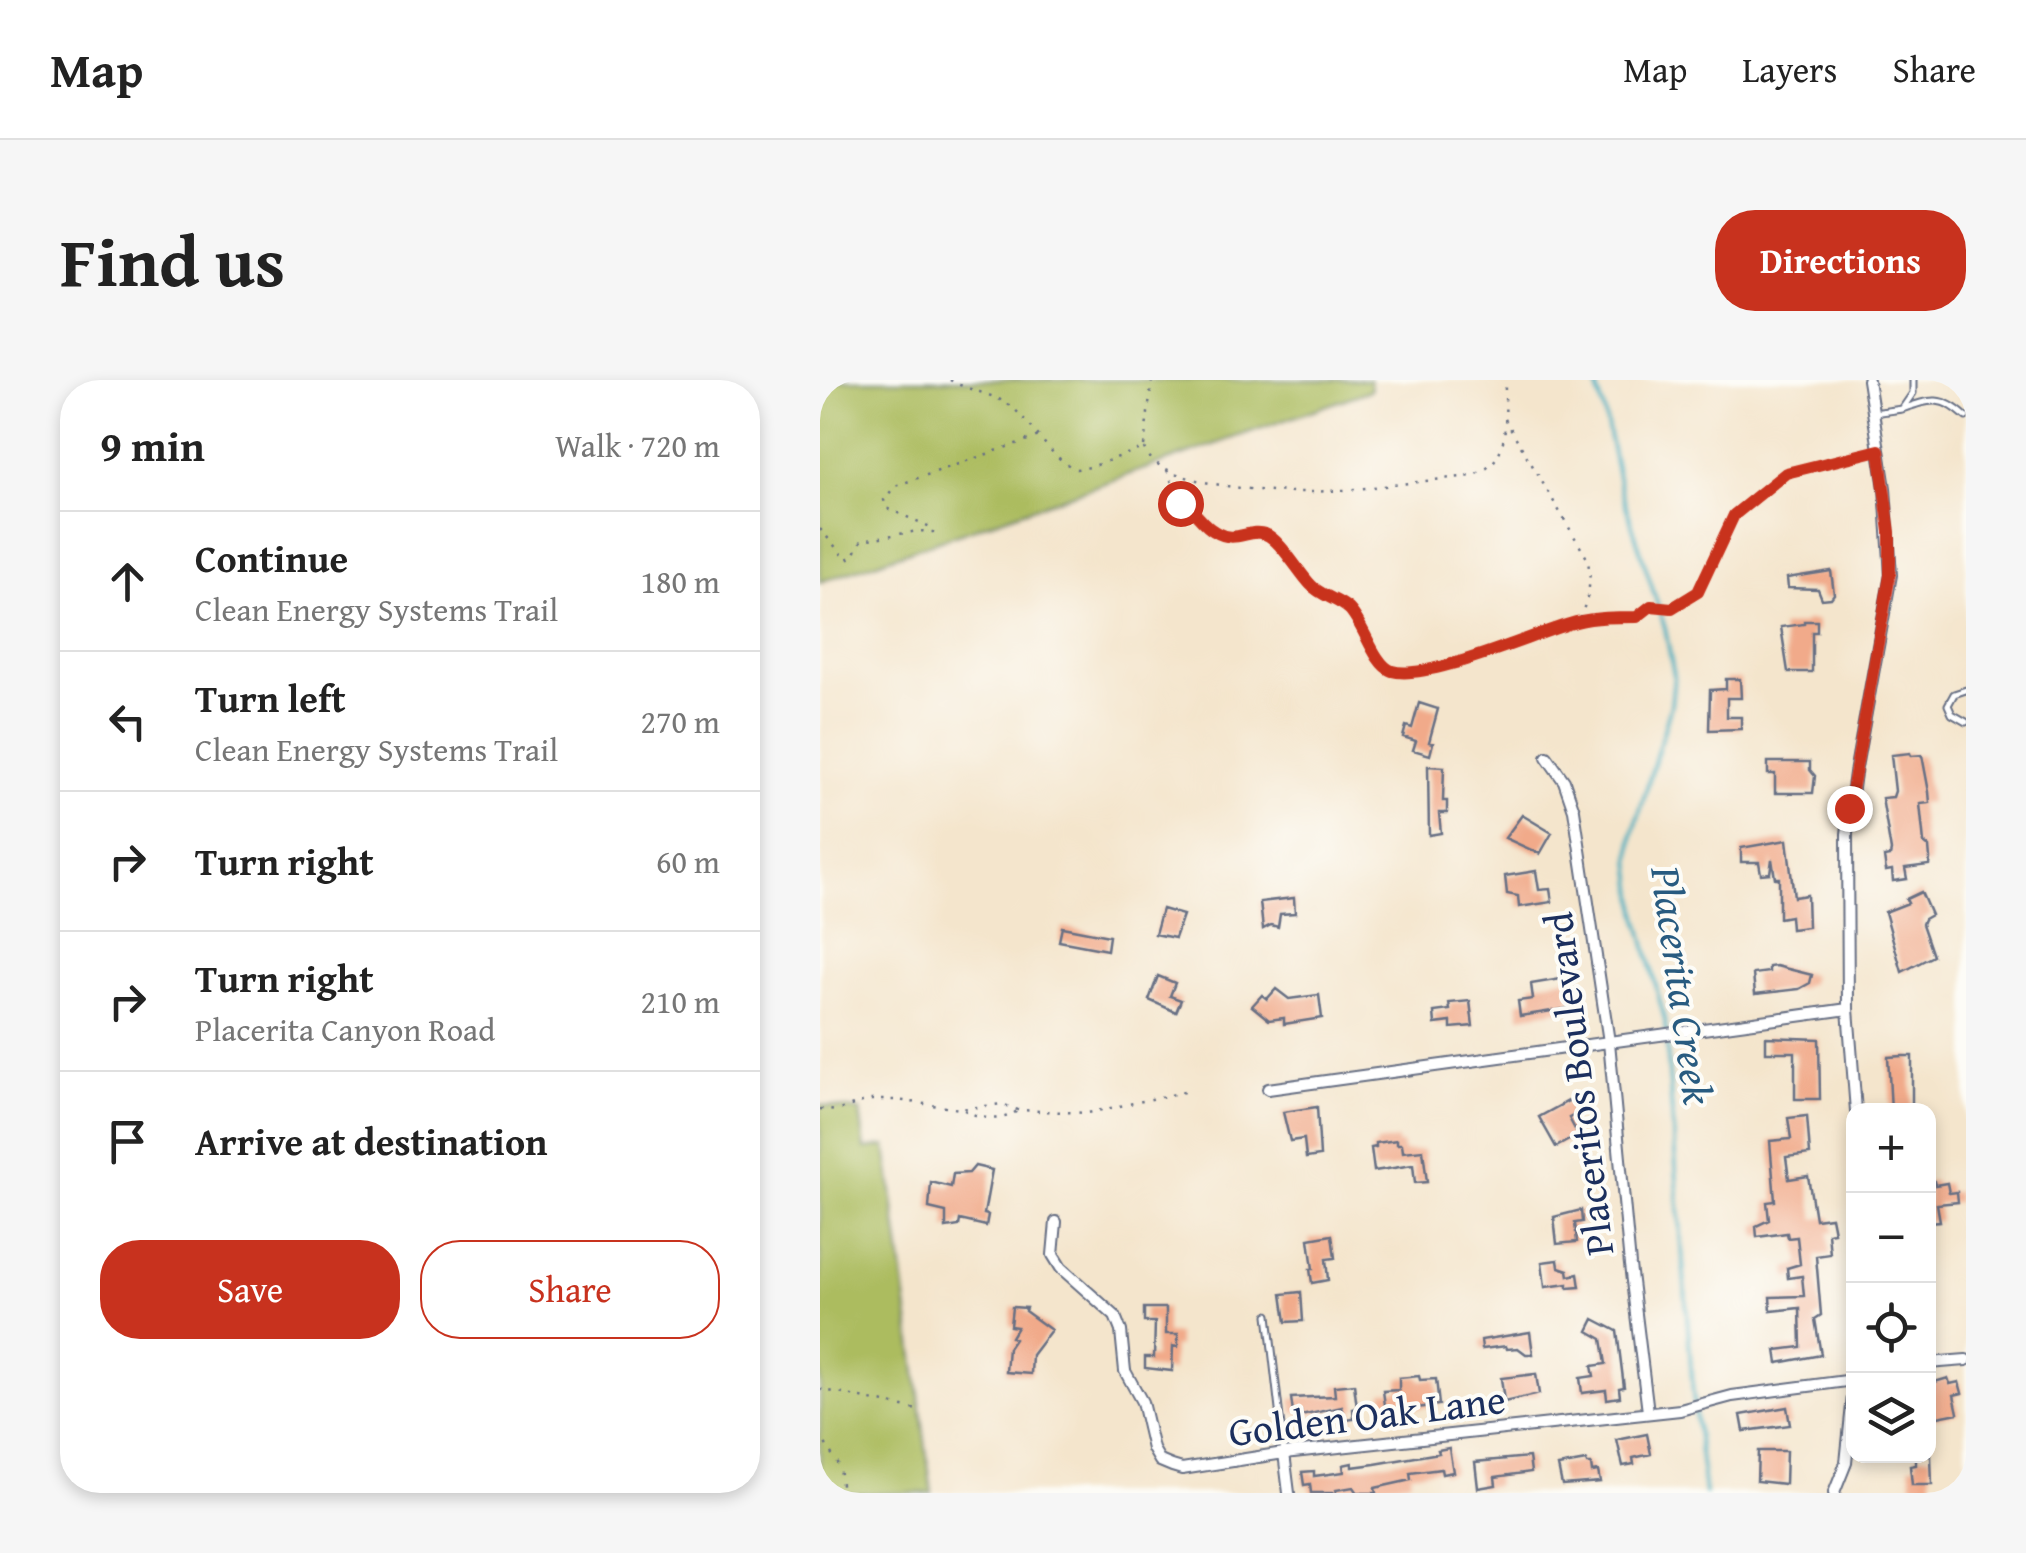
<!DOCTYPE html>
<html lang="en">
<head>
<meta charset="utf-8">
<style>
	body { margin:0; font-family:"Gentium Book Plus",serif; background:#f6f6f6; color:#222 }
	.controls { position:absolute; right:30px; bottom:30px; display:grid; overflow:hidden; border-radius:20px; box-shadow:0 5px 15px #0003 }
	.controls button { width:90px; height:90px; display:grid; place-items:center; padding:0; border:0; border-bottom:2px solid #e0e0e0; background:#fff; color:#222; font:50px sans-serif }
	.stop { position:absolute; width:30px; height:30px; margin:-22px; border:8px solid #c8321e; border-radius:50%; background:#fff }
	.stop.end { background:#c8321e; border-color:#fff; box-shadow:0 2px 10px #0008 }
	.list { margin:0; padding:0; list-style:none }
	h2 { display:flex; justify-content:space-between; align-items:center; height:130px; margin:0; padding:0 40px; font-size:42px }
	h2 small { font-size:32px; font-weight:400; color:#767676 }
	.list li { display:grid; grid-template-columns:65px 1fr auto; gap:30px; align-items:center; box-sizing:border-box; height:140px; padding:0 40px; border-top:2px solid #e0e0e0 }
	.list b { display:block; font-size:38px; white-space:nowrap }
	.list p { margin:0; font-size:32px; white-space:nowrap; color:#767676 }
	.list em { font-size:32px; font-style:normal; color:#767676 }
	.actions { display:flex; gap:20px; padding:30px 40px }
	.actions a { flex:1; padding:22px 0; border:2px solid #c8321e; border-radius:40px; text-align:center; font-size:35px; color:#c8321e }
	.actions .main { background:#c8321e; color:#fff }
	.icon { flex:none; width:55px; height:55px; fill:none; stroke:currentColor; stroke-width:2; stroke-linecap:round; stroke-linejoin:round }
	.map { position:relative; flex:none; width:1146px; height:1113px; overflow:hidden; border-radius:40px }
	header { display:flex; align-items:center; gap:60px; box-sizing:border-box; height:140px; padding:0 50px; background:#fff; border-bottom:2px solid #e0e0e0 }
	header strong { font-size:48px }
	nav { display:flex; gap:55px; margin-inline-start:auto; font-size:35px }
	.intro { display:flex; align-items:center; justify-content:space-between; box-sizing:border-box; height:240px; padding:0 60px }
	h1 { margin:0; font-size:70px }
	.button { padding:25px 45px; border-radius:40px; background:#c8321e; color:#fff; font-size:35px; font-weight:700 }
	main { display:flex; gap:60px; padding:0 60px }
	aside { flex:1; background:#fff; border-radius:40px; box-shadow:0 5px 15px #0003 }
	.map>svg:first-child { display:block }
	.green { fill:#acbc5e; stroke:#64765e; stroke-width:2.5 }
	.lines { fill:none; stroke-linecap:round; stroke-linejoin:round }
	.stream { stroke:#41adbf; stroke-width:4 }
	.building { fill:#f1aa8a }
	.lane-casing { stroke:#676f84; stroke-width:9 }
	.street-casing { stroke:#676f84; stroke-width:14 }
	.path { stroke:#676f84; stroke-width:2.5; stroke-dasharray:2.5 8; stroke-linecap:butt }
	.lane { stroke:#fff; stroke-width:5 }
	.street { stroke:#fff; stroke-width:10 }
	.route { stroke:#c8321e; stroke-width:12 }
	.labels { text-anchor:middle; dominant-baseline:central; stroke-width:8; stroke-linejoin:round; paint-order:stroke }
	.street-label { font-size:40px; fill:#1b2f5e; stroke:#fdfcf7 }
	.water-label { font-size:42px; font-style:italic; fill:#285b80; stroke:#fdfcf7 }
</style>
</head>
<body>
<header>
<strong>Map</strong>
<nav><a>Map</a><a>Layers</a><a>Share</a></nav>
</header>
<div class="intro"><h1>Find us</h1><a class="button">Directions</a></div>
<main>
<aside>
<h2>9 min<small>Walk · 720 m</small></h2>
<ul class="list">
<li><svg class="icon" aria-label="ahead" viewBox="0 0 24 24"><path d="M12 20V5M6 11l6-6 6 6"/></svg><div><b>Continue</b><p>Clean Energy Systems Trail</p></div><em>180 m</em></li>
<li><svg class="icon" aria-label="left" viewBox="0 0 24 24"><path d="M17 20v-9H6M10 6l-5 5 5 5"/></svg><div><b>Turn left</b><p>Clean Energy Systems Trail</p></div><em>270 m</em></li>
<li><svg class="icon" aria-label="right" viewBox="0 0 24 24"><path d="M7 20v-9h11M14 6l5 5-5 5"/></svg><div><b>Turn right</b></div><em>60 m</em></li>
<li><svg class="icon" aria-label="right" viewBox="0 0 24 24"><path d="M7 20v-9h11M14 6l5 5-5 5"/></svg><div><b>Turn right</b><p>Placerita Canyon Road</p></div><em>210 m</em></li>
<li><svg class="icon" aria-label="arrive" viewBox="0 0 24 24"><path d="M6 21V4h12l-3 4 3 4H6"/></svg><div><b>Arrive at destination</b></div></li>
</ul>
<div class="actions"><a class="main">Save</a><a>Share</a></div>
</aside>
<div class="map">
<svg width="1146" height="1113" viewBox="0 0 1146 1113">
	<rect width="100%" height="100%" fill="#fdfcf7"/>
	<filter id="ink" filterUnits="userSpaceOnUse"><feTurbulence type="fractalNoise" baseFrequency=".01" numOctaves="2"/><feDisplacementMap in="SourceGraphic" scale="20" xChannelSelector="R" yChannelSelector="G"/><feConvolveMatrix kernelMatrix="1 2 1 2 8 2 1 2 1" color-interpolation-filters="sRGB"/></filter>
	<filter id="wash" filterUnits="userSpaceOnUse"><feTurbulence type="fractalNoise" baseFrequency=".0048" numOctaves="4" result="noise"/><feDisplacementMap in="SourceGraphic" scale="40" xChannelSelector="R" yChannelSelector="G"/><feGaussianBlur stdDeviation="2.25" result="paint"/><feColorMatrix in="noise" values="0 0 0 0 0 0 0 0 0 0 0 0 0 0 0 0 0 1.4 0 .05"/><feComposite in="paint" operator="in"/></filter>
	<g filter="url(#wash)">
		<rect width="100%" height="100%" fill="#f4e5cc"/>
		<path class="green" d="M 0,0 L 550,0 L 551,10 L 0,202 Z
			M 0,725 L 40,731 L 45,769 L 66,766 L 112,1113 L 0,1113 Z"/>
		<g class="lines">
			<path class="stream" d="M 774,0 L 784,30 L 800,107 L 845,248 L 854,296 L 851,325 L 813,455 L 811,480 L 817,532 L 845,641 L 874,1027 L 885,1113"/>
		</g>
		<g id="blocks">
			<path class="building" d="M 1011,191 L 1014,214 L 1011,218 L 1002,219 L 998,209 L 968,208 L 967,198 Z
				M 984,241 L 997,241 L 997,252 L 992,252 L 992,292 L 968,292 L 961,247 L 984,244 Z
				M 906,299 L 920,299 L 921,318 L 907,318 L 907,337 L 921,337 L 921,349 L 889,350 L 890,310 L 906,309 Z
				M 599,323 L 618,329 L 609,362 L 613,363 L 610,375 L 593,370 L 596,361 L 583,357 L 586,346 L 592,348 Z
				M 1090,373 L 1091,376 L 1102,375 L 1109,412 L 1110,423 L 1100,424 L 1104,463 L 1109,467 L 1110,479 L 1109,485 L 1085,488 L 1087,499 L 1073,501 L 1072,490 L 1066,491 L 1064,477 L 1070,476 L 1071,471 L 1062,418 L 1073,417 L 1075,411 L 1071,375 Z
				M 948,382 L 990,382 L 990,390 L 995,396 L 993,413 L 955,413 L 955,394 L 948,394 Z
				M 608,386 L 624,387 L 623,421 L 627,421 L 627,433 L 619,433 L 621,453 L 609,455 Z
				M 702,435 L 732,453 L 720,474 L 685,458 Z
				M 967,460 L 974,517 L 987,515 L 988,547 L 971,549 L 970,536 L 959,538 L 959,498 L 955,498 L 952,479 L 950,493 L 941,494 L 939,482 L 921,482 L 921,468 Z
				M 716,491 L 719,510 L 730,509 L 732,522 L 699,527 L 698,516 L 687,514 L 685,496 Z
				M 1101,512 L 1111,535 L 1104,539 L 1102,544 L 1113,576 L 1082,592 L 1065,532 L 1088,523 L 1086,519 Z
				M 474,518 L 475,533 L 460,534 L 458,547 L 451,545 L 443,549 L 440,522 Z
				M 342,529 L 363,535 L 355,558 L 335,554 Z
				M 242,547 L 289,556 L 287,570 L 239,561 Z
				M 956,586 L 992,595 L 990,603 L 979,609 L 935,614 L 933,594 L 949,592 L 949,587 Z
				M 338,596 L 355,603 L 350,616 L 361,620 L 356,632 L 329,620 Z
				M 747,598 L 751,628 L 700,636 L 698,621 L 713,619 L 711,604 Z
				M 456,609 L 469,619 L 499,615 L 502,638 L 464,644 L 464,638 L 449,640 L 432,626 L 442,615 L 447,619 Z
				M 650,621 L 653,646 L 631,648 L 631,642 L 615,644 L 614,632 L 630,630 L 629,623 Z
				M 946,657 L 999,659 L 1000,719 L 975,719 L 975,672 L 946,672 Z
				M 1083,676 L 1092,676 L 1092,730 L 1071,730 L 1068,677 Z
				M 752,719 L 760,732 L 749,738 L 758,755 L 736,767 L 719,737 Z
				M 497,727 L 500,776 L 486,778 L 484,759 L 470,761 L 463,732 Z
				M 987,736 L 990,774 L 966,777 L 969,799 L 988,796 L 995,839 L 1011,837 L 1014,852 L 1008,853 L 1010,874 L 996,876 L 1001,935 L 995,939 L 1001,975 L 958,983 L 956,970 L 981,967 L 980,928 L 951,931 L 950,917 L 984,916 L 982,896 L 968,898 L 967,888 L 980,884 L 977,857 L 968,858 L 967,853 L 937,857 L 936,846 L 949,840 L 947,822 L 955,821 L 950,761 L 971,759 L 968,738 Z
				M 577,760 L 577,764 L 582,764 L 583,772 L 603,770 L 607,802 L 595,803 L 593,785 L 554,791 L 551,768 L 556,767 L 556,763 Z
				M 155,786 L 172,790 L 164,834 L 168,835 L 166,846 L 140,840 L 139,846 L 126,848 L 126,832 L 109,828 L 111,802 L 131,807 L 133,794 L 149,793 Z
				M 1108,801 L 1114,801 L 1115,805 L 1127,803 L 1129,813 L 1137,812 L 1138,822 L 1117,824 L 1120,841 L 1108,842 Z
				M 761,830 L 762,842 L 755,843 L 757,862 L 737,864 L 734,837 Z
				M 512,855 L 515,878 L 506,879 L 508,900 L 492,903 L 490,889 L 493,889 L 489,859 Z
				M 738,880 L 739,887 L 748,890 L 749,896 L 758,894 L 760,907 L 748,908 L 748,904 L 725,907 L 722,882 Z
				M 481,912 L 483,941 L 466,942 L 462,914 Z
				M 192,927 L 206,928 L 205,931 L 231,950 L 212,975 L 211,994 L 186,992 L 188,968 L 194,959 L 191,957 L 197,947 L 190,946 Z
				M 324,928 L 346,928 L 346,954 L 358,954 L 358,967 L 353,966 L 352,991 L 325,988 L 325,977 L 334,977 L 335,942 L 324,942 Z
				M 774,939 L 797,951 L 804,1007 L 799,1008 L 800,1017 L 787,1019 L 786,1010 L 762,1013 L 760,998 L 774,996 L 772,986 L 786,984 L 782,959 L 768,951 Z
				M 710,952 L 713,974 L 706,974 L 698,968 L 687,969 L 686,966 L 662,969 L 661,960 Z
				M 716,994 L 719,1014 L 684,1022 L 681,998 Z
				M 599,996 L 600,1000 L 616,999 L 619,1025 L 566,1032 L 563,1011 L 579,1010 L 579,998 Z
				M 1128,998 L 1130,1004 L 1139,1002 L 1142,1013 L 1134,1015 L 1138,1033 L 1108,1039 L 1108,1004 Z
				M 534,1004 L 537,1028 L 533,1029 L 534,1039 L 526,1040 L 522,1027 L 481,1036 L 481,1032 L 473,1033 L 471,1018 L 515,1016 L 514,1006 Z
				M 967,1027 L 970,1045 L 924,1051 L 921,1035 Z
				M 827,1054 L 831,1074 L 813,1078 L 814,1084 L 803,1086 L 797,1060 Z
				M 629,1068 L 633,1092 L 622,1094 L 621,1089 L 590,1093 L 591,1100 L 555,1108 L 556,1113 L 537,1113 L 533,1107 L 516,1110 L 516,1113 L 491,1113 L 490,1104 L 484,1105 L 482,1092 L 494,1091 L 494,1096 L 524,1092 L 523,1085 L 532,1083 L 532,1087 L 555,1084 L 619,1073 L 618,1070 Z
				M 938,1071 L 966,1071 L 965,1104 L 937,1101 Z
				M 1096,1076 L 1111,1076 L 1112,1105 L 1092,1105 L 1090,1086 L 1096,1085 Z
				M 709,1077 L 711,1092 L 675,1097 L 676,1105 L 658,1108 L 655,1082 Z
				M 766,1081 L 767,1084 L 771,1084 L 772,1092 L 778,1091 L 780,1102 L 742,1105 L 738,1086 Z"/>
		</g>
	</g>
	<g filter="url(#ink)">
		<use href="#blocks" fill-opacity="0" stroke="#676f84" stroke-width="2.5"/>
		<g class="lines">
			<g class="lane-casing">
				<path id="lane" d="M 1082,29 C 1111,19 1122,15 1146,37
					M 1053,33 L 1082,29 L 1093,13 L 1093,0
					M 1146,310 L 1134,314 L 1128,325 L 1132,334 L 1146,342
					M 448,935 L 464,1073"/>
			</g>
			<g class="street-casing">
				<path id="street" d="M 727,377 L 744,401 L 754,430 L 789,662 L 810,885 L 828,1032
					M 448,709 L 1028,629
					M 1036,731 L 1028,629 L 1027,454 L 1035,393 L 1071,195 L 1065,108 L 1048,0
					M 236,842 L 233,875 L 241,888 L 295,936 L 301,951 L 305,991 L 322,1022 L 333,1069 L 340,1081 L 352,1086 L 362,1089 L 464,1073 L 860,1030 L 912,1016 L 1034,1000
					M 1108,983 L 1146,980
					M 464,1073 L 469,1113
					M 1014,1113 L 1026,1083 L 1034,1006"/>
			</g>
			<path class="path" d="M 130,0 C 150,12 176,13 194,29 C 216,48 229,77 256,89 L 271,87 L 323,68
				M 685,39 L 767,178 C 773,200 768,221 758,241
				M 324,66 L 332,0
				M 324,68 C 337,106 454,113 490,112 C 544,110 598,101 652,96 C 694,81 684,38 685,0
				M 347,90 L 360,123 C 378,131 380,142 394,151 C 416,166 427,148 445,154 C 460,160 479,193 491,205 C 501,216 518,219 529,229 C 544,244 554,285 572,291 C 604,301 719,251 756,242 C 777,237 796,237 817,237 L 831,226 L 852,227 L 878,212 L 914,135 L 966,93 L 1049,72
				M 0,149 L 26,179 L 33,177 L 42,160 L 98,151 L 113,152 L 113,148 L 66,128 L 64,120 L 75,106 L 219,56
				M 0,729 L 16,731 L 48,720 L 77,720 L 140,729 L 182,724 L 198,730 L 268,733 L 364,712
				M 144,730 C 161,739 181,743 197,731
				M 0,1009 L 97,1030
				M 0,1055 L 19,1086 L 22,1113"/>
			<use href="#lane" class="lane"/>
			<use href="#street" class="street"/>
		</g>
	</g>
	<g class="lines" filter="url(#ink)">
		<path class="route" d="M 360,123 C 378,131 380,143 394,151 C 416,165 428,148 445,154 C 460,159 479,193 491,205 C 501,216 518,219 529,229 C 544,244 554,285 572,291 C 607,302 717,252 756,242 C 776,237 796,237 817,237 L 831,226 L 852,228 L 878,212 L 914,135 L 966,93 L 1059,70 L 1070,152 L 1070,195 L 1029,428"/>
	</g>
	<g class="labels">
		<g class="street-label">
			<text transform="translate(758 704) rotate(-97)">Placeritos Boulevard</text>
			<text transform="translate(547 1035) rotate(-7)">Golden Oak Lane</text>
		</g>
		<g class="water-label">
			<text transform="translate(863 605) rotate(82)">Placerita Creek</text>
		</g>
	</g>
</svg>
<div class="controls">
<button>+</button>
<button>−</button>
<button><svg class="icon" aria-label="locate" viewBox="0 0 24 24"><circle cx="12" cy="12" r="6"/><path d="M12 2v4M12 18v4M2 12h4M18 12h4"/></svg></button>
<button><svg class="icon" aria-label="layers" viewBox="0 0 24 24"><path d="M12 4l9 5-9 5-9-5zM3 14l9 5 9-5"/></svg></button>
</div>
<div class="stop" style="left:360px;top:123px"></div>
<div class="stop end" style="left:1029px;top:428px"></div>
</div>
</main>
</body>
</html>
